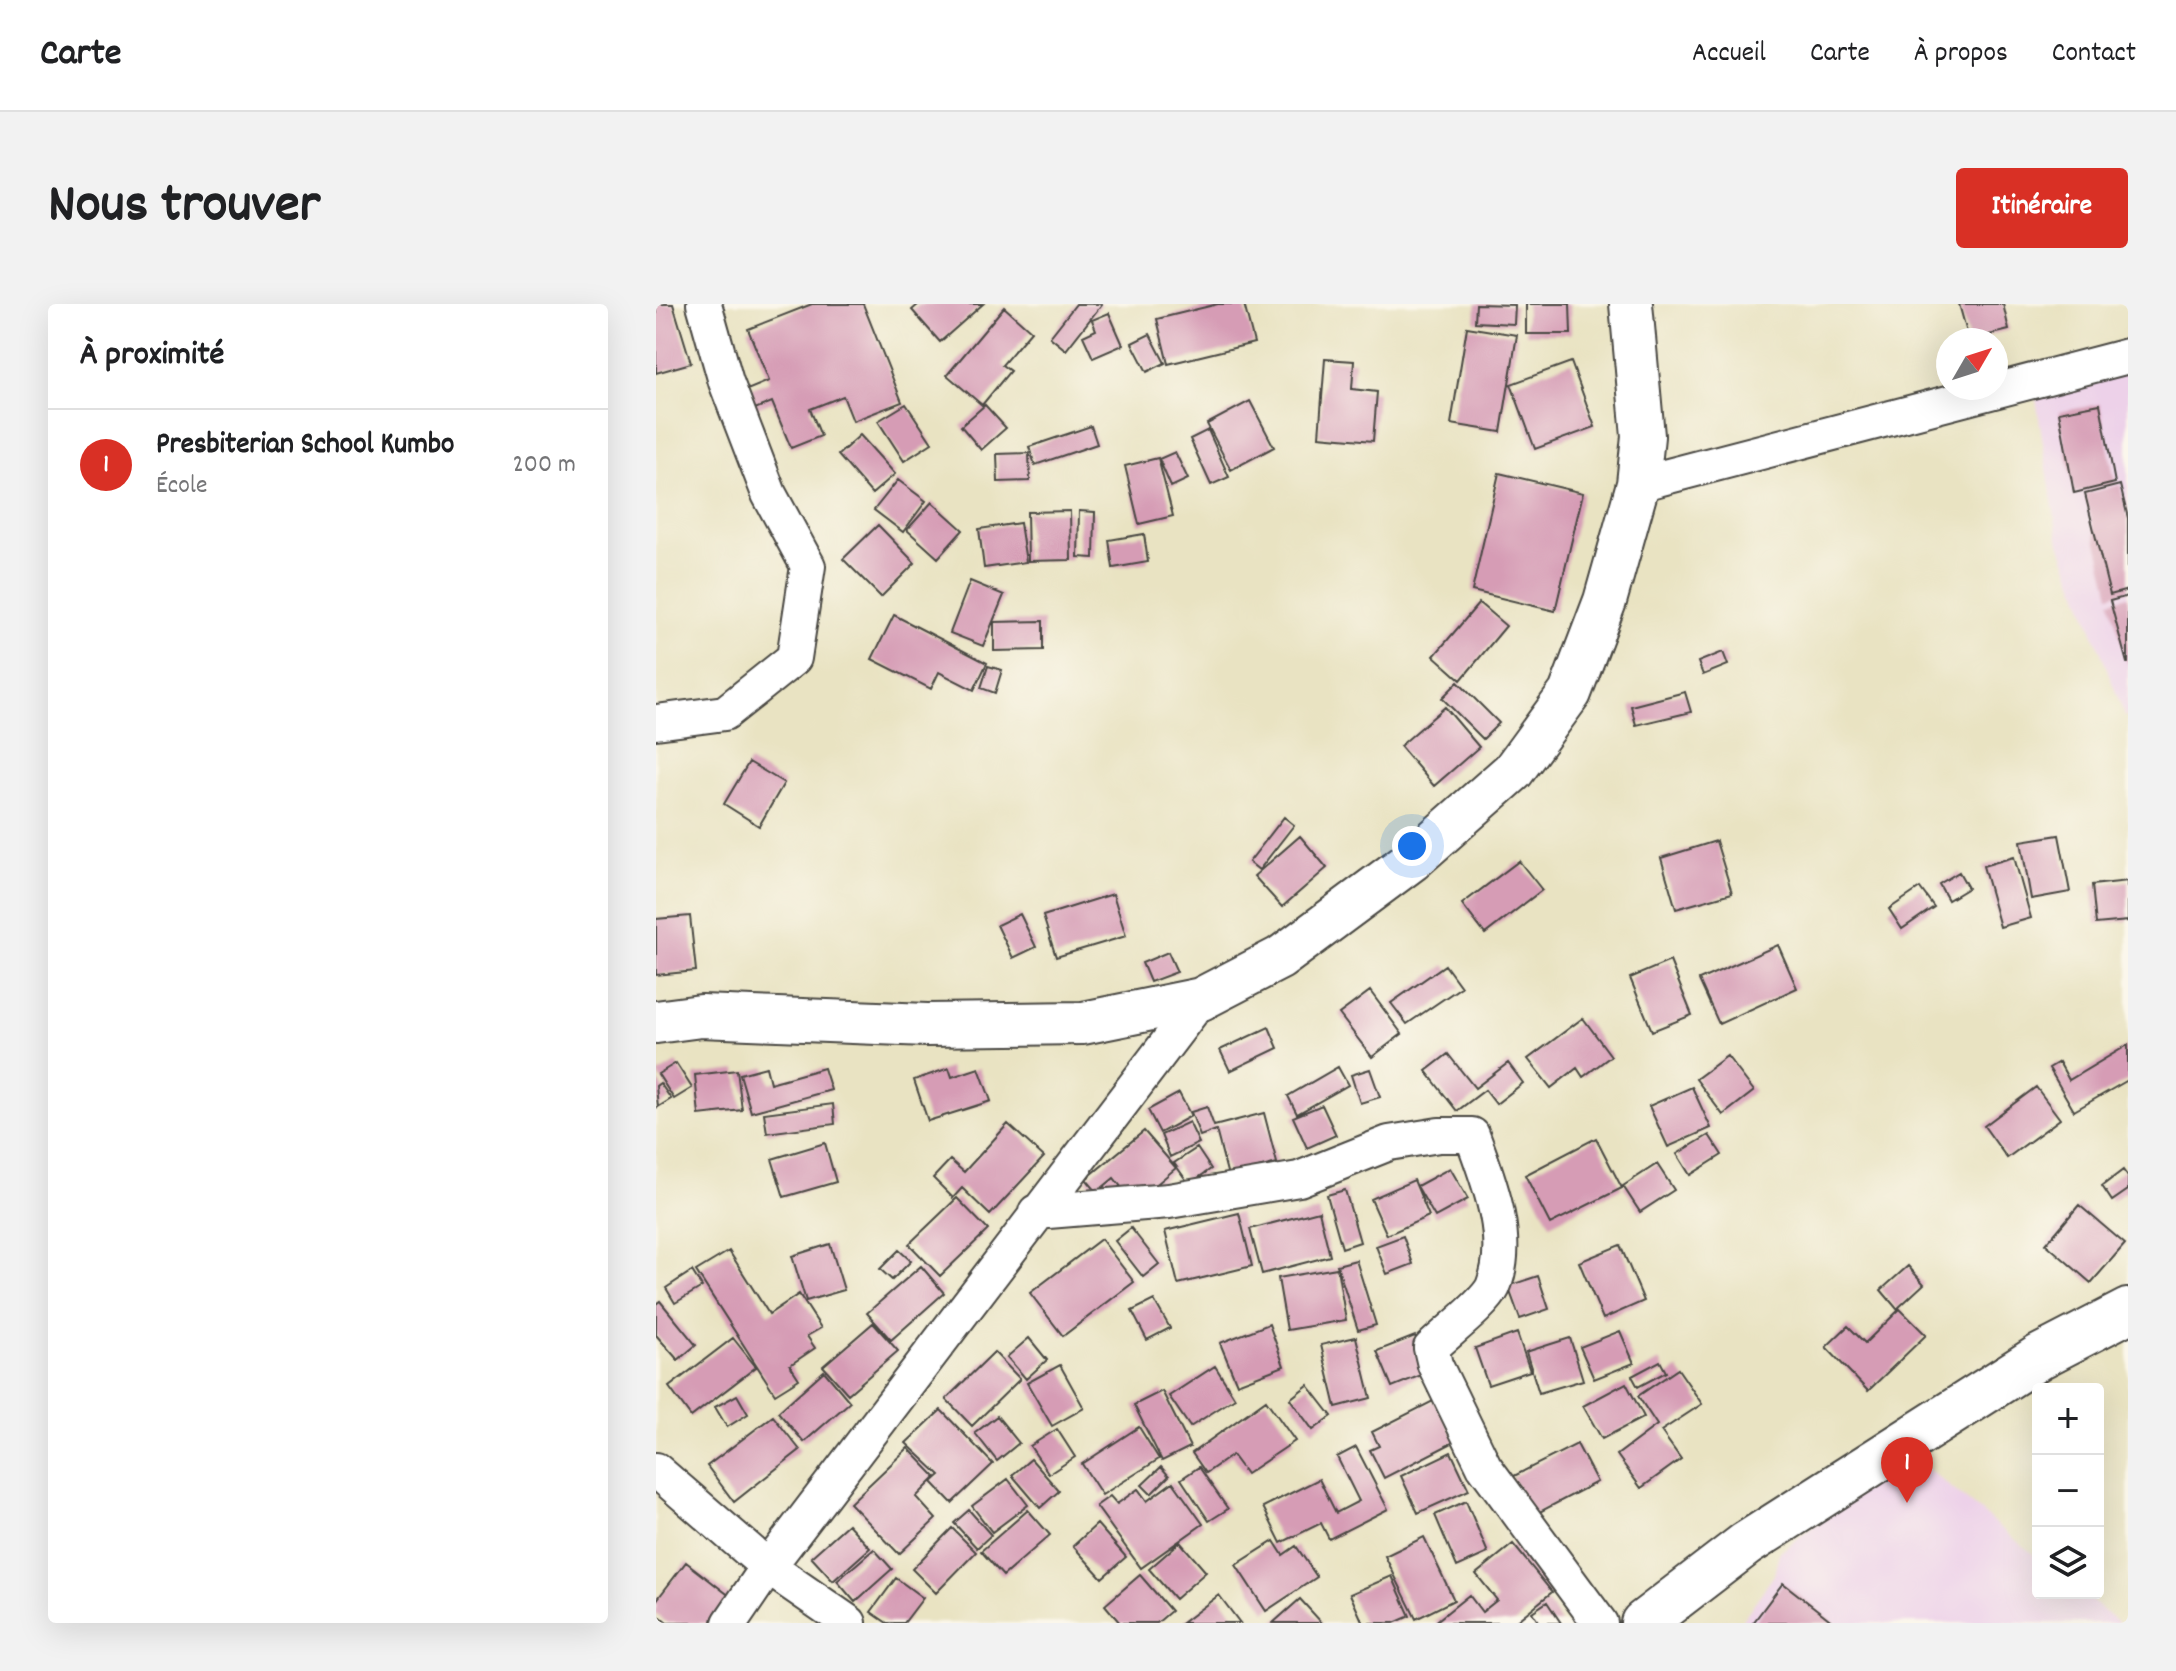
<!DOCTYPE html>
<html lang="fr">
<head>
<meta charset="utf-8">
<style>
	body { margin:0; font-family:Dekko,sans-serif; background:#f2f2f2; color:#202124 }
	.controls { position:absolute; right:24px; bottom:24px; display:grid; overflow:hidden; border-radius:8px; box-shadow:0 8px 32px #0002 }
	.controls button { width:72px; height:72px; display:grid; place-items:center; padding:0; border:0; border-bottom:2px solid #e0e0e0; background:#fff; color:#202124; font:40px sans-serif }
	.compass { position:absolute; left:1280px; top:24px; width:72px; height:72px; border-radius:50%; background:#fff; box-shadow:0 8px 32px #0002; rotate:51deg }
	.you { position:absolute; left:756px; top:542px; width:28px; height:28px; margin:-20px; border:6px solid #fff; border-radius:50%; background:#1a73e8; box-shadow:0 0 0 12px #1a73e833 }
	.badge { display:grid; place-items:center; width:52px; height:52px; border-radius:50%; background:#d93025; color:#fff; font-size:26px; font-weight:700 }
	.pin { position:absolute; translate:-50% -66px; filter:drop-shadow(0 2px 4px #0008) }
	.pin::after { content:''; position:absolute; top:42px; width:28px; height:24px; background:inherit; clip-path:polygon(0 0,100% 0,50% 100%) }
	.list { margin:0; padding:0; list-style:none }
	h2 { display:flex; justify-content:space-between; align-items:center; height:104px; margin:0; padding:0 32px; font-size:34px }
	h2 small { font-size:26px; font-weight:400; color:#757577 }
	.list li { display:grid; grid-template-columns:52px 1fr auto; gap:24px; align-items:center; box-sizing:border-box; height:112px; padding:0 32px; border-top:2px solid #e0e0e0 }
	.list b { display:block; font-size:30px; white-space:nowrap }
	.list p { margin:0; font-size:26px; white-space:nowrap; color:#757577 }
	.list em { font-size:26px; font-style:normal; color:#757577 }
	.icon { flex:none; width:44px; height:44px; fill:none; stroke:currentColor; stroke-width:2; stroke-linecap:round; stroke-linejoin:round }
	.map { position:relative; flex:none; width:1472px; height:1319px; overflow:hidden; border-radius:8px }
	header { display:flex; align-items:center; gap:48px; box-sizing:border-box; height:112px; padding:0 40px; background:#fff; border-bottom:2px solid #e0e0e0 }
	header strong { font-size:38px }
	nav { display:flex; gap:44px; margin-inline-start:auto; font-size:28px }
	.intro { display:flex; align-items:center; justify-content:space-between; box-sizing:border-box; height:192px; padding:0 48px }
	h1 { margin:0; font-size:56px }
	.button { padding:20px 36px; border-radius:8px; background:#d93025; color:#fff; font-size:28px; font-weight:700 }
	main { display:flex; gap:48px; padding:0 48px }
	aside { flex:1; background:#fff; border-radius:8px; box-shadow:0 8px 32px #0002 }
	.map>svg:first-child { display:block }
	.built { fill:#edd1e9 }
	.building { fill:#d69cb5 }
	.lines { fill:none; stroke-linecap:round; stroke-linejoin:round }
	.minor-casing { stroke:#484742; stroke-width:38 }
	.major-casing { stroke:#484742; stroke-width:46 }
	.highway-casing { stroke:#484742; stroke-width:48 }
	.minor { stroke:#fff; stroke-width:34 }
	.major { stroke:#fff; stroke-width:42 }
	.highway { stroke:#fff; stroke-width:44 }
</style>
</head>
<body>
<header>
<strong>Carte</strong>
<nav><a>Accueil</a><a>Carte</a><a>À propos</a><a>Contact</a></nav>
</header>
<div class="intro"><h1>Nous trouver</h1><a class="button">Itinéraire</a></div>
<main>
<aside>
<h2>À proximité<small></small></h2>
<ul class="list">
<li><span class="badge">1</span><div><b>Presbiterian School Kumbo</b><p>École</p></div><em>200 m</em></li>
</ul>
</aside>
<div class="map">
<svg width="1472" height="1319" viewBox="0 0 1472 1319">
	<rect width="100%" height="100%" fill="#fbf7ec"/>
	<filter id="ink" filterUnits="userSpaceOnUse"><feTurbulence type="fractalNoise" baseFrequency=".0125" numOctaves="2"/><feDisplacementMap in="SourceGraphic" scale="16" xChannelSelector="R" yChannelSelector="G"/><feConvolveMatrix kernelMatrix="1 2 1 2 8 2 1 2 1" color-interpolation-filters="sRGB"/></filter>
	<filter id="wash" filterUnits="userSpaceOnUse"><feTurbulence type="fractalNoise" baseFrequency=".006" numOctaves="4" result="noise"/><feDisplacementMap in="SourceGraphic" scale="32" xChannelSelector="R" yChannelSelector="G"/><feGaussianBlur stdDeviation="1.8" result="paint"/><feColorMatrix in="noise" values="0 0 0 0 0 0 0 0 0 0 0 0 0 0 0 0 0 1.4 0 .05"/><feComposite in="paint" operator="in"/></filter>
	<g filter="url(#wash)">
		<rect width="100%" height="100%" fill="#e9e3c2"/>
		<path class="built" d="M 1472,42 L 1472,410 L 1469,413 L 1402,234 L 1378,82 Z
			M 1252,1149 L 1382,1254 L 1382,1289 L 1425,1289 L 1463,1319 L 1084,1319 L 1118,1271 L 1123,1249 Z"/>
		<g id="blocks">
			<path class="building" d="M 0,0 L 17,0 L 35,59 L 0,69 Z
				M 156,0 L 207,0 L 246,98 L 197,117 L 187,92 L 154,105 L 165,132 L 135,144 L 116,98 L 94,107 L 86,88 L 113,77 L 92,25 Z
				M 263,0 L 327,0 L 284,38 L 256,6 Z
				M 420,0 L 446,0 L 410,46 L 394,33 Z
				M 562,0 L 588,0 L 598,39 L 512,60 L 501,15 Z
				M 820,0 L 859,1 L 858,20 L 819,18 Z
				M 870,0 L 914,0 L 915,30 L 870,30 Z
				M 1303,0 L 1347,0 L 1353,26 L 1313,36 Z
				M 348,3 L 375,27 L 346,61 L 354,67 L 326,101 L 291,71 Z
				M 453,9 L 467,41 L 437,54 L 427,32 L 440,26 L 436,16 Z
				M 811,23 L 861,31 L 845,128 L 795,120 Z
				M 494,30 L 509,59 L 491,68 L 476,39 Z
				M 669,55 L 698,57 L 696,85 L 721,88 L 717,137 L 663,132 Z
				M 915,58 L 939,123 L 879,145 L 855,80 Z
				M 594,97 L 618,143 L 575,166 L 551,120 Z
				M 250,100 L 276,139 L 248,157 L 222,117 Z
				M 1444,100 L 1459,179 L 1418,189 L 1403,108 Z
				M 329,101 L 350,124 L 325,146 L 305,122 Z
				M 435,122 L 441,140 L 379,161 L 373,143 Z
				M 552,126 L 573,173 L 555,181 L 534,135 Z
				M 204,131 L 239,170 L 216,190 L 182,151 Z
				M 519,148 L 532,175 L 515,183 L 503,155 Z
				M 373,149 L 374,177 L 342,178 L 341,150 Z
				M 502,154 L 517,212 L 483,220 L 469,162 Z
				M 843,169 L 927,189 L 899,307 L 816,287 Z
				M 242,176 L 270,197 L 247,228 L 218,206 Z
				M 1464,181 L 1472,214 L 1472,286 L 1454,291 L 1429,190 Z
				M 276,198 L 307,226 L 282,254 L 251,226 Z
				M 414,207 L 415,256 L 372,257 L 371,208 Z
				M 423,207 L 439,208 L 438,254 L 422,253 Z
				M 364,219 L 370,258 L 328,264 L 323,225 Z
				M 222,221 L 259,259 L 225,293 L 187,255 Z
				M 488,230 L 492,258 L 457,264 L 453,236 Z
				M 314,277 L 348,291 L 327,342 L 294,329 Z
				M 1472,292 L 1472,359 L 1471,359 L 1454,297 Z
				M 823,299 L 850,322 L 805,376 L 778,352 Z
				M 238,311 L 331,359 L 318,386 L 283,368 L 275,385 L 216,355 Z
				M 387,317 L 387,346 L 338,347 L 338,318 Z
				M 1067,348 L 1072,361 L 1047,371 L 1042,358 Z
				M 332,362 L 346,366 L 339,389 L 325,384 Z
				M 802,378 L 843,419 L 827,435 L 786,394 Z
				M 1029,388 L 1035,408 L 980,421 L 975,402 Z
				M 789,403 L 823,443 L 778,482 L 744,442 Z
				M 93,458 L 128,479 L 103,522 L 68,500 Z
				M 628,513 L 638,521 L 603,566 L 593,558 Z
				M 1403,531 L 1414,588 L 1375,595 L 1365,537 Z
				M 644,532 L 671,564 L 626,603 L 598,572 Z
				M 1060,537 L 1076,589 L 1020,605 L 1005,554 Z
				M 1358,553 L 1375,614 L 1344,623 L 1327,562 Z
				M 863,557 L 886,586 L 829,630 L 806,600 Z
				M 1303,568 L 1312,584 L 1292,596 L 1283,580 Z
				M 1472,577 L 1472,617 L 1440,620 L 1436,581 Z
				M 1264,584 L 1278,603 L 1246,625 L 1233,605 Z
				M 457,590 L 470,632 L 400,653 L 387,612 Z
				M 364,610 L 380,643 L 357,654 L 341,621 Z
				M 34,612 L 40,667 L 0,671 L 0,615 Z
				M 1122,641 L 1141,684 L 1063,720 L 1043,676 Z
				M 512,648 L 521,668 L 494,678 L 486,659 Z
				M 1014,657 L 1036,711 L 996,727 L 974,674 Z
				M 789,661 L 805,683 L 751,720 L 735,699 Z
				M 714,687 L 746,730 L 716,753 L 683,710 Z
				M 927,714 L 955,752 L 927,773 L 921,764 L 895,784 L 872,755 Z
				M 613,723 L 622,744 L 574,767 L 564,746 Z
				M 1472,741 L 1472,776 L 1418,807 L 1393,764 L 1403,758 L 1413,776 Z
				M 792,750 L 819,784 L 852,759 L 867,779 L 840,800 L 829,786 L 801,807 L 770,767 Z
				M 1071,752 L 1098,787 L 1067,811 L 1040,775 Z
				M 20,759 L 36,784 L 18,795 L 2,770 Z
				M 110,763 L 114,779 L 168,764 L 175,786 L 95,808 L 84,770 Z
				M 682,763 L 692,781 L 641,810 L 632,792 Z
				M 293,764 L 296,773 L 323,764 L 335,797 L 272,817 L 258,776 Z
				M 714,765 L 724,793 L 704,799 L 695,771 Z
				M 81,766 L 86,806 L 43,811 L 39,771 Z
				M 4,779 L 15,795 L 2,803 L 0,782 Z
				M 1036,783 L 1055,824 L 1012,843 L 993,802 Z
				M 1380,783 L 1404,815 L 1351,854 L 1328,822 Z
				M 523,789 L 535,812 L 504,829 L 492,806 Z
				M 177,800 L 179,820 L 111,829 L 108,809 Z
				M 666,801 L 680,831 L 651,844 L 637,813 Z
				M 551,803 L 558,822 L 608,809 L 621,859 L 572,872 L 560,826 L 544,832 L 535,808 Z
				M 533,818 L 543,839 L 514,853 L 505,831 Z
				M 352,820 L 388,853 L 334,911 L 306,884 L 297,894 L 277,874 L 294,856 L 308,868 Z
				M 488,827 L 520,864 L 478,899 L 458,874 L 441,888 L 430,875 Z
				M 1053,831 L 1066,851 L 1034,871 L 1021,850 Z
				M 940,834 L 966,884 L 894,920 L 869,871 Z
				M 169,839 L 180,878 L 128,893 L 116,855 Z
				M 541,844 L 555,865 L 533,880 L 518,859 Z
				M 1001,860 L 1018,886 L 984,908 L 967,882 Z
				M 794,864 L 812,895 L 779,913 L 761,882 Z
				M 1467,866 L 1472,873 L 1472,886 L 1456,897 L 1446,882 Z
				M 758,876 L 773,912 L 731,931 L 715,895 Z
				M 689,886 L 704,938 L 686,944 L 671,891 Z
				M 301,894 L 332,926 L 284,972 L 253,940 Z
				M 1423,901 L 1469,940 L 1435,979 L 1390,940 Z
				M 663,907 L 674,952 L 606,970 L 594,925 Z
				M 583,909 L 596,962 L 522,980 L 509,927 Z
				M 475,924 L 503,960 L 487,973 L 459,937 Z
				M 747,932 L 757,960 L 731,970 L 720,942 Z
				M 445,935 L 478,978 L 407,1032 L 374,989 Z
				M 174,940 L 188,986 L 150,997 L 136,952 Z
				M 964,941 L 988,997 L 947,1015 L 923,958 Z
				M 243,946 L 255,957 L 236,976 L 224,965 Z
				M 73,947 L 113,1010 L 143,990 L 165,1024 L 151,1032 L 159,1044 L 134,1061 L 143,1075 L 119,1090 L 40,967 Z
				M 700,956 L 720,1021 L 702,1026 L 681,961 Z
				M 265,962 L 288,989 L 235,1036 L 211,1009 Z
				M 1252,962 L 1268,980 L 1241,1005 L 1225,986 Z
				M 681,964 L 690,1016 L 631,1026 L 622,974 Z
				M 36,967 L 46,983 L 19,999 L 10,984 Z
				M 882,972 L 893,1005 L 864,1015 L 852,982 Z
				M 498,996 L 514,1024 L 491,1036 L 476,1007 Z
				M 4,997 L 40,1041 L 22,1056 L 0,1031 L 0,1000 Z
				M 1244,1005 L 1270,1031 L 1212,1087 L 1170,1043 L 1192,1022 L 1209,1039 Z
				M 217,1019 L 242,1047 L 192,1090 L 167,1062 Z
				M 613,1020 L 628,1062 L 581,1080 L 564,1039 Z
				M 964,1027 L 978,1059 L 938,1075 L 924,1043 Z
				M 861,1029 L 874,1067 L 832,1081 L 819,1044 Z
				M 759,1032 L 773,1068 L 736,1083 L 721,1047 Z
				M 700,1033 L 715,1094 L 680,1103 L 665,1041 Z
				M 77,1034 L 100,1063 L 35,1113 L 13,1083 Z
				M 373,1034 L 391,1056 L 370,1075 L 351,1053 Z
				M 914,1034 L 927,1076 L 883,1089 L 870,1048 Z
				M 338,1048 L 364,1075 L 316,1122 L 290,1095 Z
				M 1004,1057 L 1010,1068 L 982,1083 L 976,1072 Z
				M 404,1061 L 428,1104 L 396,1122 L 371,1079 Z
				M 559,1062 L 579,1094 L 534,1123 L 513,1092 Z
				M 1022,1065 L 1046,1100 L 1005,1127 L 1025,1155 L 985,1184 L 961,1151 L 1001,1121 L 982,1092 Z
				M 168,1067 L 194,1098 L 148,1138 L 122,1108 Z
				M 970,1079 L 988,1113 L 946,1135 L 927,1102 Z
				M 652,1081 L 676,1112 L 657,1126 L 634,1095 Z
				M 506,1087 L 534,1143 L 506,1157 L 478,1101 Z
				M 81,1091 L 92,1110 L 71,1123 L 59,1103 Z
				M 610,1096 L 639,1137 L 590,1170 L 576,1151 L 550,1169 L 536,1149 Z
				M 779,1096 L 800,1137 L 728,1174 L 714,1146 L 723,1142 L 716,1128 Z
				M 285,1106 L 337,1160 L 296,1199 L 276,1178 L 284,1171 L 250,1139 Z
				M 117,1112 L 144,1146 L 78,1198 L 51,1162 Z
				M 341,1112 L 363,1139 L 341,1157 L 319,1129 Z
				M 483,1123 L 503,1155 L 446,1191 L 426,1160 Z
				M 401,1125 L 419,1153 L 393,1170 L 374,1142 Z
				M 921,1140 L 941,1178 L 876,1212 L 856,1173 Z
				M 700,1143 L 732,1205 L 673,1235 L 665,1219 L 625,1239 L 607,1203 L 663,1175 L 680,1209 L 703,1197 L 681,1153 Z
				M 252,1144 L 280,1173 L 260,1193 L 280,1215 L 243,1250 L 194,1199 Z
				M 795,1148 L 813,1186 L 762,1209 L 745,1172 Z
				M 375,1155 L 403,1187 L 384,1204 L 356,1171 Z
				M 505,1163 L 513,1172 L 495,1190 L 486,1181 Z
				M 543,1163 L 572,1205 L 553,1217 L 525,1175 Z
				M 352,1175 L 372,1201 L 336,1228 L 316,1202 Z
				M 517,1178 L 547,1220 L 485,1264 L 440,1202 L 454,1192 L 461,1200 L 482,1185 L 491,1197 Z
				M 810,1197 L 832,1249 L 801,1263 L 779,1211 Z
				M 313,1206 L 335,1231 L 321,1244 L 298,1219 Z
				M 372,1206 L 394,1231 L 347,1272 L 325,1247 Z
				M 192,1220 L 214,1244 L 177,1277 L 155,1253 Z
				M 441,1220 L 470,1253 L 446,1274 L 417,1242 Z
				M 296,1224 L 320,1248 L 280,1289 L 256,1265 Z
				M 768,1233 L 798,1296 L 760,1315 L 729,1252 Z
				M 618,1237 L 627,1251 L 640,1242 L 661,1273 L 610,1307 L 580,1261 Z
				M 524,1238 L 550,1268 L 519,1295 L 493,1265 Z
				M 857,1240 L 896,1288 L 858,1319 L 778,1319 L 813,1291 L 826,1308 L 841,1296 L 820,1270 Z
				M 218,1245 L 236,1265 L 199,1298 L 181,1277 Z
				M 30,1258 L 75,1293 L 55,1319 L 11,1319 L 0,1310 L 0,1297 Z
				M 484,1271 L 515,1307 L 501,1319 L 464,1319 L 449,1301 Z
				M 736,1272 L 754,1312 L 738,1319 L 707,1319 L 694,1290 Z
				M 240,1274 L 267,1294 L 248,1319 L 231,1319 L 215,1308 Z
				M 1127,1279 L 1168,1311 L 1178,1319 L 1097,1319 Z
				M 563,1291 L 584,1319 L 526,1319 Z
				M 644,1295 L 666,1319 L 617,1319 Z
				M 891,1298 L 905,1319 L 883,1319 L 876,1308 Z"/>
		</g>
	</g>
	<g filter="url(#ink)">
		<use href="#blocks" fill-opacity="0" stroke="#484742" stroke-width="2"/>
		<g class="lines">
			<g class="minor-casing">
				<path id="minor" d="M 982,180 L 1472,52
					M 0,418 L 69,409 L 138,354 L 152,262 L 113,190 L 70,78 L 48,0
					M 380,908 L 513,897 L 643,875 L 733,839 L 783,831 L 816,831 C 832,875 857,935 837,983 C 829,1000 789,1030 775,1044 L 779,1061 L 828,1162 L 944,1319
					M 0,1166 L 112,1263 L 193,1319
					M 74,1319 L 112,1263 L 545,695"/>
			</g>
			<g class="major-casing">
				<path id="major" d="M 0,718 L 45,712 L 271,721 L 427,719 L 545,695 L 624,654 L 756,556 L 857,467 L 914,389 L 949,297 L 982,180 L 987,132 L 975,0"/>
			</g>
			<g class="highway-casing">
				<path id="highway" d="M 987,1319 L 1090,1240 L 1383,1053 L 1472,1007"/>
			</g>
			<use href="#minor" class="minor"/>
			<use href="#major" class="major"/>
			<use href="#highway" class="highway"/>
		</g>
	</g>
</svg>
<div class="controls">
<button>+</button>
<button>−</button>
<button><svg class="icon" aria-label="layers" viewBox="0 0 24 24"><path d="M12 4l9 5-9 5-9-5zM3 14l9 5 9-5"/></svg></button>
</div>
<svg class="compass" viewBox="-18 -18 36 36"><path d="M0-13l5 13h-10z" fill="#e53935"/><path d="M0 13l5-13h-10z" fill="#757577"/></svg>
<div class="you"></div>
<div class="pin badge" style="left:1251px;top:1199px">1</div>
</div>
</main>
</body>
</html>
